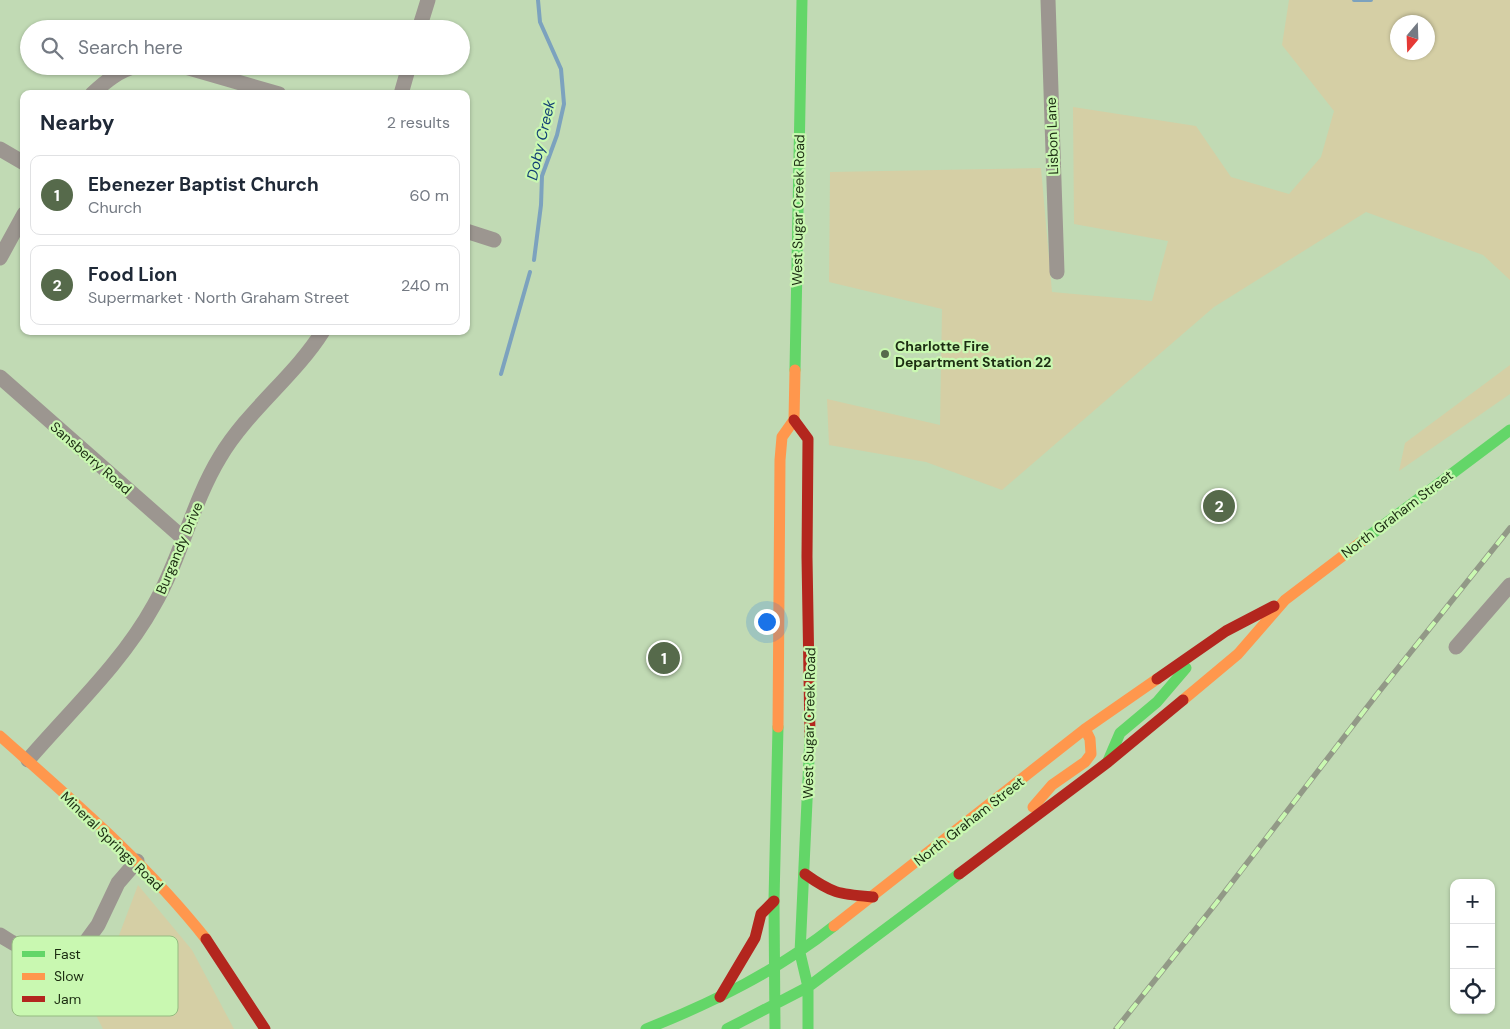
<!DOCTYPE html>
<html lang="en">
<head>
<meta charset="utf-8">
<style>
	body { margin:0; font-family:"DM Sans",sans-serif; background:#f6f6f7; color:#1f2937 }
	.controls { position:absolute; right:15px; bottom:15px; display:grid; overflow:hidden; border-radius:10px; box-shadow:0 1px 4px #0004 }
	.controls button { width:45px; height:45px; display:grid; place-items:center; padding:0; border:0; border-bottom:1px solid #e0e1e3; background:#fff; color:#1f2937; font:25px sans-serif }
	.compass { position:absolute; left:1390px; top:15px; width:45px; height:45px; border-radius:50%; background:#fff; box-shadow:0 1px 4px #0004; rotate:199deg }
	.you { position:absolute; left:766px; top:621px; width:18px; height:18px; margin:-12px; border:4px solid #fff; border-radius:50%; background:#1a73e8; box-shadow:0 0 0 8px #1a73e833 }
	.badge { display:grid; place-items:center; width:32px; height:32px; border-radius:50%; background:#566a4b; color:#fff; font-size:16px; font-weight:700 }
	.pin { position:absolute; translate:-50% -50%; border:2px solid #fff; box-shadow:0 1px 5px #0006 }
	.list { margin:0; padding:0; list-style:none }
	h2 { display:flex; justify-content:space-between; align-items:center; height:65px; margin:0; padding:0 20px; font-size:21px }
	h2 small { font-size:16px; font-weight:400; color:#747a83 }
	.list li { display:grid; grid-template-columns:32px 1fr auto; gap:15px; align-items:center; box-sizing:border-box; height:80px; margin:0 10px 10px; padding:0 10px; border:1px solid #e0e1e3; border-radius:10px }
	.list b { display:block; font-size:19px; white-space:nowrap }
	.list p { margin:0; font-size:16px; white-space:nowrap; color:#747a83 }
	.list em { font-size:16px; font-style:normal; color:#747a83 }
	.icon { flex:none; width:28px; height:28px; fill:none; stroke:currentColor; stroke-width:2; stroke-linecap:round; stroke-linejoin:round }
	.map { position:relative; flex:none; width:1510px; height:1029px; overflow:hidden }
	.search { position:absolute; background:#fff; box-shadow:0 1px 4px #0004; left:20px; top:20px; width:450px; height:55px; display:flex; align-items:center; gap:12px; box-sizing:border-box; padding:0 18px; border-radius:28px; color:#747a83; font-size:19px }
	.panel { position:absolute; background:#fff; box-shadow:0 1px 4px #0004; left:20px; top:90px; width:450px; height:245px; border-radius:10px }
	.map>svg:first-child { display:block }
	.green { fill:#d5cfa5; fill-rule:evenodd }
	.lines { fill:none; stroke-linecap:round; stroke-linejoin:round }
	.stream { stroke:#7ca2be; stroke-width:4 }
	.street { stroke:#9c9690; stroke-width:15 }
	.fast { stroke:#63d668; stroke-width:11 }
	.slow { stroke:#ff974d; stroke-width:11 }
	.jam { stroke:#b3261e; stroke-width:11 }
	.rail-casing { stroke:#929987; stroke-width:5.5 }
	.rail { stroke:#c9f8b1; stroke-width:4; stroke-dasharray:11; stroke-linecap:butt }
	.poi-dot { fill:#566a4b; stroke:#c9f8b1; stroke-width:2 }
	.labels { text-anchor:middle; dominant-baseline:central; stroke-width:4.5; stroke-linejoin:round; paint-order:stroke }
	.street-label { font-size:14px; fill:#1c2d12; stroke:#c9f8b1 }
	.poi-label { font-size:14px; font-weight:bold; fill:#1c2d12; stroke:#c9f8b1; text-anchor:start }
	.water-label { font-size:15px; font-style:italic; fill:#134075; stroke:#c9f8b1 }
	.key { fill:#c9f8b1; stroke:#95bb81; stroke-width:1 }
	.key-label { font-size:14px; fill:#1c2d12 }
</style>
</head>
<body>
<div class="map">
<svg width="1510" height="1029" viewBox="0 0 1510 1029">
	<rect width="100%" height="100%" fill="#c1dab4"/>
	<path class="green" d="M 1289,0 L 1510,0 L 1510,280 L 1483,255 L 1366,212 L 1214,307 L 1002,490 L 926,462 L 829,445 L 827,399 L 940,425 L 942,309 L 829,282 L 830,172 L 1041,168 L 1052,292 L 1152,301 L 1168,241 L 1074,224 L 1073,107 L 1196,126 L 1231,177 L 1289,194 L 1321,157 L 1334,111 L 1282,45 ZM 1398,22 L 1428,22 L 1428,52 L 1398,52 Z
		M 1510,365 L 1510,394 L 1399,471 L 1405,443 Z
		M 138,885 L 192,950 L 234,1029 L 103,1029 L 92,1007 Z"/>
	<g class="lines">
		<path class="stream" d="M 1354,0 L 1371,0
			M 534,260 L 541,205 L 542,176 L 557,135 L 564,104 L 561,69 L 540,22 L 538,0
			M 501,374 L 530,272"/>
		<path class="street" d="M 1048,0 L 1057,272
			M 419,29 L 428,0
			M 182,66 L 279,94
			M 92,94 C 105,82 119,70 137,66
			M 401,94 L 409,66
			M 0,149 L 24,163
			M 466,231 L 494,240
			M 0,258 L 24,214
			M 0,377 L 183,538
			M 1456,647 L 1510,585
			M 28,760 C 71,710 122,663 154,605 C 181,558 192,503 220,457 C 248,410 294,377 323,331
			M 0,935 C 29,955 45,955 79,951 L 98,925 L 118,883 L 137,861"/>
		<path class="fast" d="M 795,370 L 802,0
			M 1365,539 L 1510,430
			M 1108,761 L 1120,733 L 1157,702 L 1186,668
			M 646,1029 C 714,1002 777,971 834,926
			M 727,1029 L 808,987 L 959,874
			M 775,1029 L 774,901 L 778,727
			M 808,1029 L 808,987 L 800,953 L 810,736"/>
		<path class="slow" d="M 1183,700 L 1238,654 L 1285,600 L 1365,539
			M 778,727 L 780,460 L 782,437 L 794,420 L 795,370
			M 0,736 C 72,800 146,863 206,939
			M 1033,807 L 1052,785 L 1085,762 L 1091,754 L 1090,739 L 1085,729
			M 834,926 L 1085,729 L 1157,679"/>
		<path class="jam" d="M 794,420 L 808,439 L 807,557 L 810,736
			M 1157,679 L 1226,631 L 1274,606
			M 805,874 C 833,894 839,894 873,897
			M 959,874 L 1108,762 L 1183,700
			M 206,939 L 265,1029
			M 720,997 L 755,938 L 761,914 L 774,901"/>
		<g class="rail-casing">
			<path id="rail" d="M 1116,1029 L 1217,902 L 1378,693 L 1510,528"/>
		</g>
		<use href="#rail" class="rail"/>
	</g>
	<circle class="poi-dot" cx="885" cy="354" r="5"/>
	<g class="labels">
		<g class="street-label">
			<text transform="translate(1052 136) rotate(-92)">Lisbon Lane</text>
			<text transform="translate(798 210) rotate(-89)">West Sugar Creek Road</text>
			<text transform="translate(91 458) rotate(41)">Sansberry Road</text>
			<text transform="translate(1397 514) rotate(-37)">North Graham Street</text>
			<text transform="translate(179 548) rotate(-67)">Burgandy Drive</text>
			<text transform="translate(809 723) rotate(-89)">West Sugar Creek Road</text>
			<text transform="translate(969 821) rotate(-38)">North Graham Street</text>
			<text transform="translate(112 841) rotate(44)">Mineral Springs Road</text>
		</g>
		<g class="poi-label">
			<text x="895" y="346">Charlotte Fire<tspan x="895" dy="16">Department Station 22</tspan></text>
		</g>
		<g class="water-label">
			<text transform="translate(541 140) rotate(-77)">Doby Creek</text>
		</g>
	</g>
	<rect x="12" y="936" width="166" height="80" rx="8" class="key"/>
	<rect x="22" y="951" width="23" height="6" fill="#63d668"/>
	<rect x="22" y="973" width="23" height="7" fill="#ff974d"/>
	<rect x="22" y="996" width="23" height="6" fill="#b3261e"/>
	<g class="key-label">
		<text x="54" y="959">Fast</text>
		<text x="54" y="981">Slow</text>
		<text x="54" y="1004">Jam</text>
	</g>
</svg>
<div class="controls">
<button>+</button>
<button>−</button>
<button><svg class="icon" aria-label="locate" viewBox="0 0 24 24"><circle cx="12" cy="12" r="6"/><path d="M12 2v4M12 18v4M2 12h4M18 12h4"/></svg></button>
</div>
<svg class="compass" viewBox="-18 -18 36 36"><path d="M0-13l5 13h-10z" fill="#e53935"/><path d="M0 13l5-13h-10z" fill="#747a83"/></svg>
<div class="you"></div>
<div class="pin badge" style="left:664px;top:658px">1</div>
<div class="pin badge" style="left:1219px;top:506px">2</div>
<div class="search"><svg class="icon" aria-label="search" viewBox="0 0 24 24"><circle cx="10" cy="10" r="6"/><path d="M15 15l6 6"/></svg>Search here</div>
<section class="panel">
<h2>Nearby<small>2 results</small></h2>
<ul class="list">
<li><span class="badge">1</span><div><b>Ebenezer Baptist Church</b><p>Church</p></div><em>60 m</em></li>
<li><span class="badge">2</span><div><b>Food Lion</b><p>Supermarket · North Graham Street</p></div><em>240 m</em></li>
</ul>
</section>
</div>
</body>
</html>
